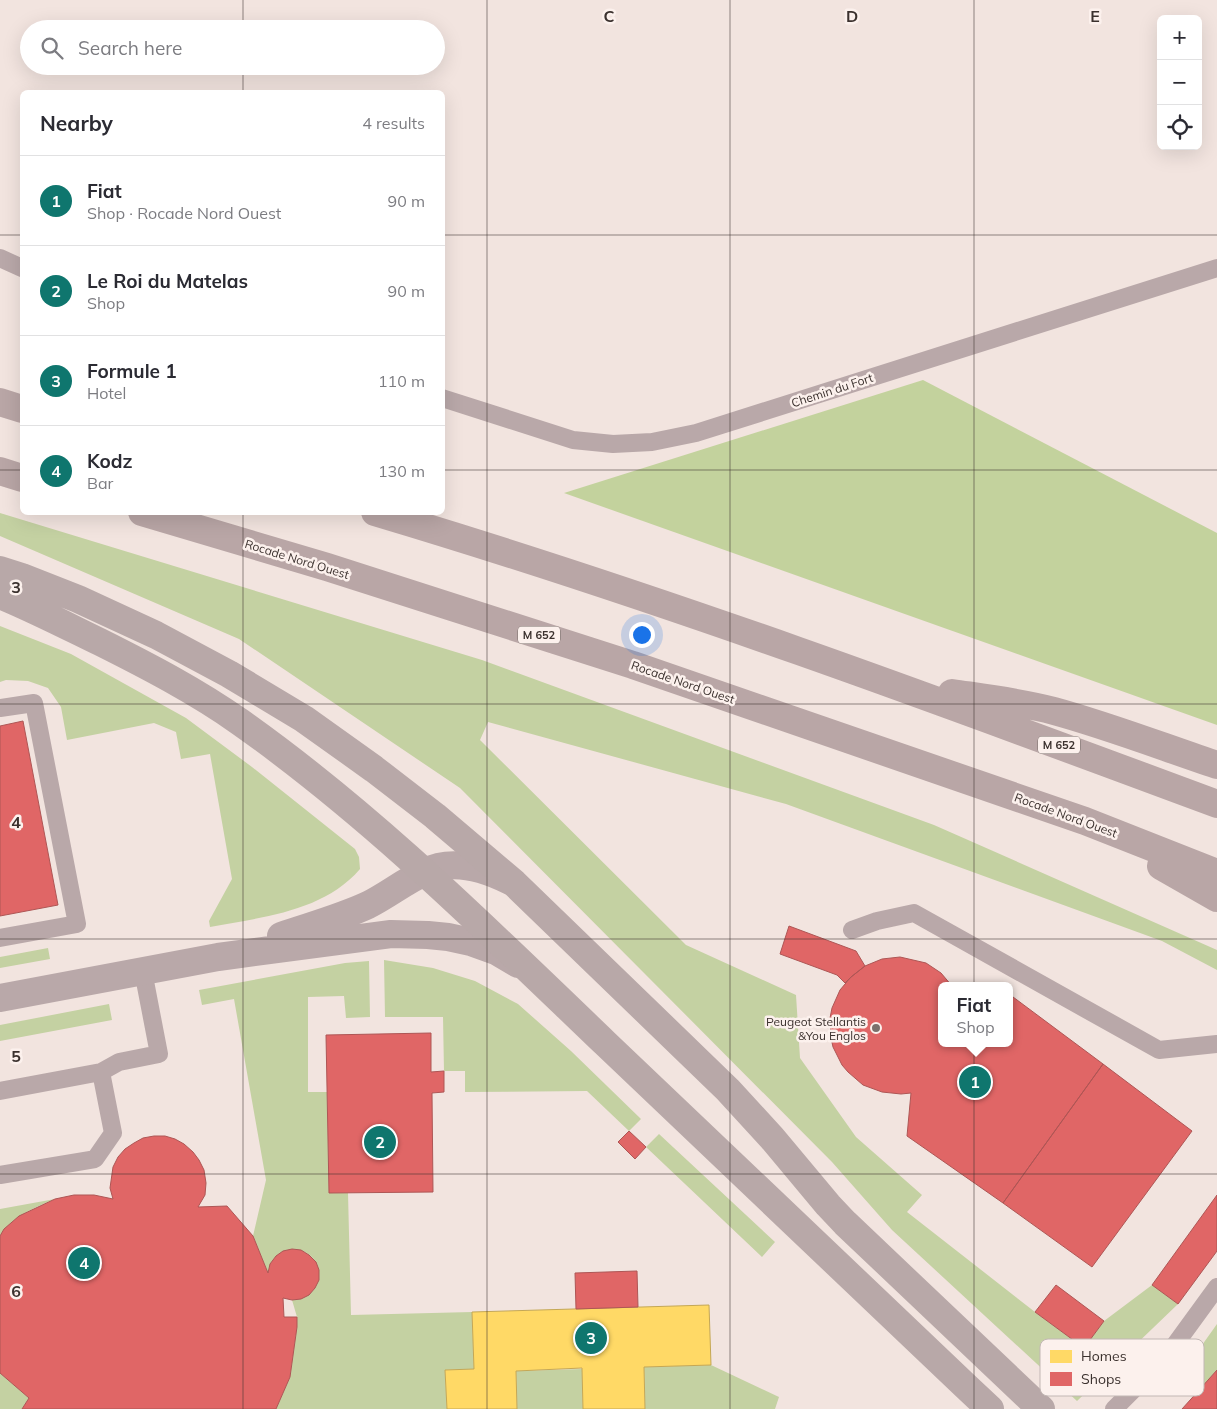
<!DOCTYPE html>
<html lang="en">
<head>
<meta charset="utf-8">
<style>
	body { margin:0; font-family:Mulish,sans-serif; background:#f2f2f3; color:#2b2b33 }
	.controls { position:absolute; right:15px; top:15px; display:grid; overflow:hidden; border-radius:8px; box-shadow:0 5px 20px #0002 }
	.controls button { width:45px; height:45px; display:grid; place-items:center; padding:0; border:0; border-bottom:1px solid #e1e1e2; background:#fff; color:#2b2b33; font:25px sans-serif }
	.you { position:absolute; left:641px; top:634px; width:18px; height:18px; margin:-12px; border:4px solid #fff; border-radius:50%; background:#1a73e8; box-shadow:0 0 0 8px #1a73e833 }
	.badge { display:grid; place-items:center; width:32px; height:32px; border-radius:50%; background:#0f766e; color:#fff; font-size:16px; font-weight:700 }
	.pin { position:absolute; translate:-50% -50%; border:2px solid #fff; box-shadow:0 1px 5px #0006 }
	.popup { position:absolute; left:938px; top:982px; width:75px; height:65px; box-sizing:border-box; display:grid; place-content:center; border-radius:8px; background:#fff; filter:drop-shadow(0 1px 4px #0005); font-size:16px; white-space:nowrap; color:#7c7c81 }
	.popup b { font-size:19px; color:#2b2b33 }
	.popup::after { content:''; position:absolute; left:50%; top:100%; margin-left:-10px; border:10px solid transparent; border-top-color:#fff }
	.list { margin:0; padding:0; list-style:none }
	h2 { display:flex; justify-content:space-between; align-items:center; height:65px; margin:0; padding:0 20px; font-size:21px }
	h2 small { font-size:16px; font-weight:400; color:#7c7c81 }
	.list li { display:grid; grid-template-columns:32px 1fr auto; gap:15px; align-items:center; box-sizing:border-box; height:90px; padding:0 20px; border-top:1px solid #e1e1e2 }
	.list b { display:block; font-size:19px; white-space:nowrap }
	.list p { margin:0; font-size:16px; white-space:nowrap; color:#7c7c81 }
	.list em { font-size:16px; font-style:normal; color:#7c7c81 }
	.icon { flex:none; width:28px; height:28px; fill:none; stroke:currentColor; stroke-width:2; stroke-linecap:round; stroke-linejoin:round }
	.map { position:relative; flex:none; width:1217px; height:1409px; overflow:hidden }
	.search { position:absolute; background:#fff; box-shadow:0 5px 20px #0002; left:20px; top:20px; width:425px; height:55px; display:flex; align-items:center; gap:12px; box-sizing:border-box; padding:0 18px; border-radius:28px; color:#7c7c81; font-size:19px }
	.panel { position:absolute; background:#fff; box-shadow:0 5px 20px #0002; left:20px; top:90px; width:425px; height:425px; border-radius:8px }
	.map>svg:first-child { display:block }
	.green { fill:#c4d1a2 }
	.forest { fill:#c3d29d }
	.homes { fill:#ffd966; stroke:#c4a755 }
	.shops { fill:#e06666; stroke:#ae5655 }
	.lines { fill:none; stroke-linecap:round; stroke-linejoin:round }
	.service { stroke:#b9a8a9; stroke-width:18 }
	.minor { stroke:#b9a8a9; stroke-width:28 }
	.secondary { stroke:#b8a8a8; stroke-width:28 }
	.trunk { stroke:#b9a6a6; stroke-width:28 }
	.grid { fill:none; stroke:#3b312e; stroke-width:1; stroke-opacity:0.55 }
	.poi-dot { fill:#7b706c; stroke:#fcf1ed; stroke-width:2 }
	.labels { text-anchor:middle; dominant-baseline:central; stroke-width:5; stroke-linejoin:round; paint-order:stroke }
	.shield { fill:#fcf1ed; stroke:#756b67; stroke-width:1 }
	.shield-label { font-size:11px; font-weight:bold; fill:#3b312e }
	.street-label { font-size:12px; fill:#3b312e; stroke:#fcf1ed }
	.poi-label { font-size:12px; fill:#3b312e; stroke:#fcf1ed; text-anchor:end }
	.key { fill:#fcf1ed; stroke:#c2b7b4; stroke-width:1 }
	.key-label { font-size:14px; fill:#3b312e }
	.grid-label { font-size:16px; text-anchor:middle; font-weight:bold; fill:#3b312e; stroke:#fcf1ed; stroke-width:5; stroke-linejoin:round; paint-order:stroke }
</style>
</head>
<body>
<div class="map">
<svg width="1217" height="1409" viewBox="0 0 1217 1409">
	<rect width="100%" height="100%" fill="#f2e4df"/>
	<path class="green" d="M 0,513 L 482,660 L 934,825 L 1217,950 L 1217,970 L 1162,941 L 786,804 L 488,722 L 480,740 L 686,945 L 796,995 L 800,1058 L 856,1137 L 922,1195 L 907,1212 L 1035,1312 L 1084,1348 L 1104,1321 L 1152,1285 L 1178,1304 L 1077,1401 L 892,1230 L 832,1162 L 460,788 L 239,639 L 0,536 Z
		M 0,626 L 71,654 L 186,718 L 252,767 L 355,849 L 359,857 L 360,869 C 323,912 262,917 210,927 L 209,921 L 232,879 L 210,754 L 181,759 L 176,732 L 154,723 L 67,740 L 61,707 L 48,688 L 28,681 L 6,680 L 0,682 Z
		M 48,948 L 50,959 L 0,968 L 0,957 Z
		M 384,960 L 433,968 L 475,981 L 518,1004 L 571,1051 L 641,1119 L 629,1131 L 587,1091 L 465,1092 L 465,1071 L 444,1071 L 443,1017 L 385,1017 Z
		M 369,961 L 370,1017 L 346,1018 L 344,996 L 308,997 L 308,1092 L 327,1092 L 329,1193 L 348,1193 L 351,1315 L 472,1312 L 474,1369 L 445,1370 L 447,1409 L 276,1409 L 290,1377 L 297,1327 L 297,1317 L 292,1300 C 308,1298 320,1290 317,1272 C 317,1269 317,1264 315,1261 C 307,1248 288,1246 277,1256 C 271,1260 270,1266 268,1273 L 253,1236 L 266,1180 L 234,999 L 202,1005 L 199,990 L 345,963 Z
		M 109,1004 L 112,1020 L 0,1041 L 0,1025 Z
		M 659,1134 L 775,1242 L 762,1257 L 646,1147 Z
		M 55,1199 C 34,1208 13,1216 0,1236 L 0,1209 Z
		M 1217,1324 L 1217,1370 L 1200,1389 L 1180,1376 Z
		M 711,1365 L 779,1397 L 775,1409 L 645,1409 L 644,1367 Z
		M 582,1369 L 583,1409 L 517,1409 L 516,1371 Z
		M 0,1373 L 29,1398 L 22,1409 L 0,1409 Z"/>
	<path class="forest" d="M 923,380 L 1217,533 L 1217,725 L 564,493 Z"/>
	<path class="homes" d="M 709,1305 L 711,1365 L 644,1367 L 645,1409 L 583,1409 L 582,1368 L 516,1371 L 517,1409 L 447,1409 L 445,1370 L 474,1369 L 472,1312 Z"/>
	<path class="shops" d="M 23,721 L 58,905 L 0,916 L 0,726 Z
		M 789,926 L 856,951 L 865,966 L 851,977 L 845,983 L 837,975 L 780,954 Z
		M 900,957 L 926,963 L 941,973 L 952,986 L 941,986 L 941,1043 L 1009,1043 L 1009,994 L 1103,1064 L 1003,1203 L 907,1136 L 911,1093 L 901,1094 L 882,1092 L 863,1085 L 848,1072 L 842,1065 L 833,1047 L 831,1038 L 830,1018 L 832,1008 L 840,990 L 851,977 L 865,966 L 882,959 Z
		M 431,1033 L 431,1072 L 444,1071 L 444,1092 L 432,1093 L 433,1192 L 329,1193 L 326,1035 Z
		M 1103,1064 L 1192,1131 L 1092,1267 L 1003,1203 Z
		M 629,1131 L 646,1147 L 635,1159 L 618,1142 Z
		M 154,1136 L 165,1136 L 175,1139 L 184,1144 L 193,1152 L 199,1160 L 204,1170 L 206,1183 L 205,1195 L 198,1207 L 227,1206 L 253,1236 L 268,1273 L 270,1264 L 276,1256 L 283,1251 L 292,1249 L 301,1250 L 309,1255 L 316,1262 L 319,1270 L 319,1280 L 315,1288 L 309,1295 L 301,1299 L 292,1300 L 283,1298 L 284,1317 L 297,1317 L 297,1327 L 290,1377 L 276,1409 L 22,1409 L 29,1398 L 0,1373 L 0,1236 L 4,1229 L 19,1216 L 55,1199 L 74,1195 L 94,1195 L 113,1199 L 110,1188 L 113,1167 L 118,1157 L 125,1149 L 134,1143 L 143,1138 Z
		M 1217,1195 L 1217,1251 L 1178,1304 L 1152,1285 Z
		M 637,1271 L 638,1307 L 576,1309 L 575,1273 Z
		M 1056,1285 L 1104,1321 L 1084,1348 L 1035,1312 Z
		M 1217,1370 L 1217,1409 L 1182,1409 L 1200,1389 Z"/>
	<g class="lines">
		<path class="service" d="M 0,258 L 22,268
			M 442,398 L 573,440 L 613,444 L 652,442 L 696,433 L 1217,268
			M 0,708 L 34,703 L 77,924 L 0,938
			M 852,930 L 877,921 L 914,913 L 1159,1050 L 1217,1044
			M 0,1091 L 101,1072 L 119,1062 L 159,1054 L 143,971
			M 0,1175 L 95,1159 L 113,1133 L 101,1072
			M 1114,1409 L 1166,1357 L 1217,1287"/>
		<path class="minor" d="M 281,936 C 310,926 340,918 368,905 C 388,895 405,881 425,872 C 452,858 484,868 510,881
			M 0,998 L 218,957 L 391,934 L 428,935 L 448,937 L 471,942 L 496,951 L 518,964"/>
		<path class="secondary" d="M 0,570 L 22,577 L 78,599 L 156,635 L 229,674 L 304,719 L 374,769 L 435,816 L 514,883 L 728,1090 L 772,1138 L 828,1205 L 845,1223 L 1041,1409
			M 0,595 C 34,609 67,626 100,642 C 148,666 196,691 240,722 C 373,816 488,931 605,1043 C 733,1166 861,1288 990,1409"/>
		<path class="trunk" d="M 0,402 L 22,409
			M 0,471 L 22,478
			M 142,512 L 327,567 L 633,665 L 1085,821 L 1217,873
			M 375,512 C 660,597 938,700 1217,804
			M 952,693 C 986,698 1020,702 1054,711 C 1109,726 1163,747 1217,765
			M 1161,866 L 1217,898"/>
	</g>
	<path class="grid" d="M 243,0 L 243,29M 487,0 L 487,1409M 730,0 L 730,1409M 974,0 L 974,1409M 243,66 L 243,92M 0,235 L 22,235M 442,235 L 1217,235M 0,470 L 22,470M 442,470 L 1217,470M 243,512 L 243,1409M 0,704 L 1217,704M 0,939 L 1217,939M 0,1174 L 1217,1174"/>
	<circle class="poi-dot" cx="876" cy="1028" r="5"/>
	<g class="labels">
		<g class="shield">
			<rect x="518" y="626.5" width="42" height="17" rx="4"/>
			<rect x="1038" y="736.5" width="42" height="17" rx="4"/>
		</g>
		<g class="shield-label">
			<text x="539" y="635">M 652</text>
			<text x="1059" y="745">M 652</text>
		</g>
		<g class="street-label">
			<text transform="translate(832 390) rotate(-18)">Chemin du Fort</text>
			<text transform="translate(297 559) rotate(17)">Rocade Nord Ouest</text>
			<text transform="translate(683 682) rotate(19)">Rocade Nord Ouest</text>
			<text transform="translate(1066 815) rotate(20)">Rocade Nord Ouest</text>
		</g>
		<g class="poi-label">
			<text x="866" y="1021">Peugeot Stellantis<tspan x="866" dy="14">&amp;You Englos</tspan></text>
		</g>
	</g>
	<rect x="1040" y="1339" width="164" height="57" rx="8" class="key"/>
	<rect x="1050" y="1350" width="22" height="13" fill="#ffd966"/>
	<rect x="1050" y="1372" width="22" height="14" fill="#e06666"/>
	<g class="key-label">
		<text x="1081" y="1361">Homes</text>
		<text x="1081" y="1384">Shops</text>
	</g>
	<g class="grid-label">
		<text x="609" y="22">C</text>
		<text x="852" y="22">D</text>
		<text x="1095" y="22">E</text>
		<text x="16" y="593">3</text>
		<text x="16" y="828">4</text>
		<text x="16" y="1062">5</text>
		<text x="16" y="1297">6</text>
	</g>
</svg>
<div class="controls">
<button>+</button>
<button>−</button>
<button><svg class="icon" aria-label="locate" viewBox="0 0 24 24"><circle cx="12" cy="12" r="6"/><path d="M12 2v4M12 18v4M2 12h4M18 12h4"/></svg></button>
</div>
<div class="you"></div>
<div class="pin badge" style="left:975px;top:1082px">1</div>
<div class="popup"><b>Fiat</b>Shop</div>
<div class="pin badge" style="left:380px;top:1142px">2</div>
<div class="pin badge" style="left:591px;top:1338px">3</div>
<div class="pin badge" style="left:84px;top:1263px">4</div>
<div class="search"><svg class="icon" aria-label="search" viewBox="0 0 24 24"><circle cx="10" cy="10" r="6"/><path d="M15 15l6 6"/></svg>Search here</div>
<section class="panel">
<h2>Nearby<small>4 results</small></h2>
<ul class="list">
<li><span class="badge">1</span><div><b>Fiat</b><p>Shop · Rocade Nord Ouest</p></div><em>90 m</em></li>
<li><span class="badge">2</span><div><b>Le Roi du Matelas</b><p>Shop</p></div><em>90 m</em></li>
<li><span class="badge">3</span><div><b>Formule 1</b><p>Hotel</p></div><em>110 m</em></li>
<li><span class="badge">4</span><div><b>Kodz</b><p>Bar</p></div><em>130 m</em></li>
</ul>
</section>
</div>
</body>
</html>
